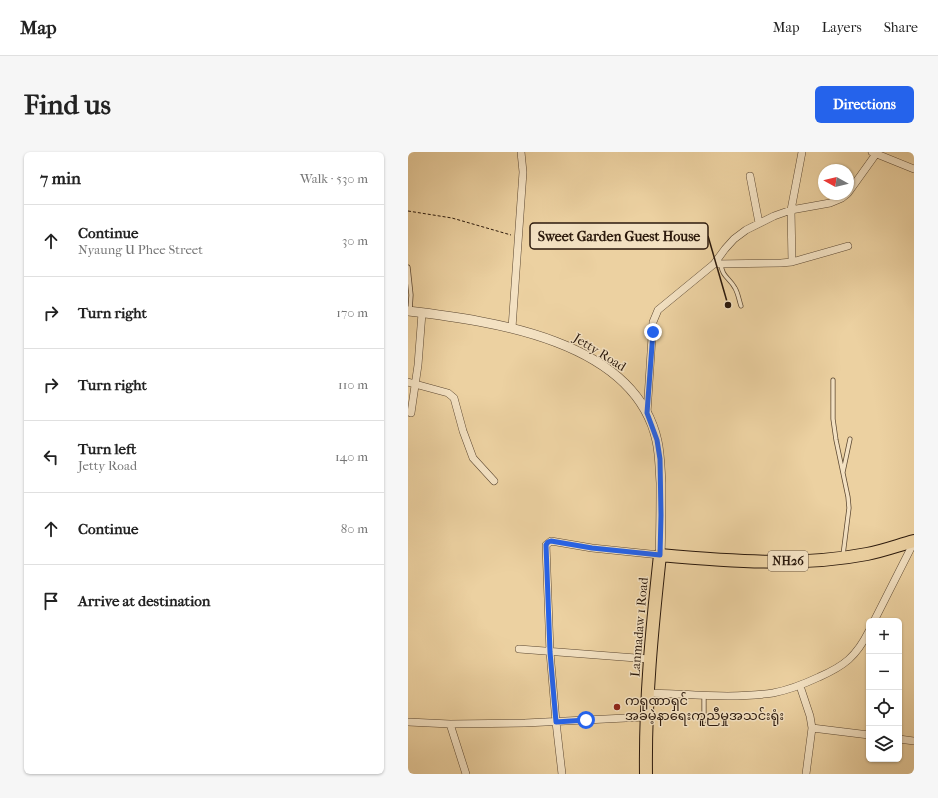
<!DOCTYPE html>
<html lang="en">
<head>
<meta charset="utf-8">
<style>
	body { margin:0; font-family:"IM FELL French Canon","Noto Sans Myanmar",serif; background:#f6f6f6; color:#222 }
	.controls { position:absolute; right:12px; bottom:12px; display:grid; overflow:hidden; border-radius:6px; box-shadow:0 1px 3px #0004 }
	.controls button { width:36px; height:36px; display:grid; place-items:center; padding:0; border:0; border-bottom:1px solid #e0e0e0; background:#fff; color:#222; font:20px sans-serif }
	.compass { position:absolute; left:410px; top:12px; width:36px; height:36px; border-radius:50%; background:#fff; box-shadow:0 1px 3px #0004; rotate:278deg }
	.stop { position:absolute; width:12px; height:12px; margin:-9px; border:3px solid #2563eb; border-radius:50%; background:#fff }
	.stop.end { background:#2563eb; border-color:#fff; box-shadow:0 1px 4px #0008 }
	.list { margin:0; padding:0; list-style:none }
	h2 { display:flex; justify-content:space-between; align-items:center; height:52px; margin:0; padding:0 16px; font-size:17px }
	h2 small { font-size:13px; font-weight:400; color:#767676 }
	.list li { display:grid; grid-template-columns:26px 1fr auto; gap:12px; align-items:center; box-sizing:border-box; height:72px; padding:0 16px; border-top:1px solid #e0e0e0 }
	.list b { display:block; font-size:15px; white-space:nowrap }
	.list p { margin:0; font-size:13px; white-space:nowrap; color:#767676 }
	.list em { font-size:13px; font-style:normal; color:#767676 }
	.icon { flex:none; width:22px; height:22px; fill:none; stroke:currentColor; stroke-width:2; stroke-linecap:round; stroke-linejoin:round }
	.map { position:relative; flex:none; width:506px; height:622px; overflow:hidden; border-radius:6px }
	header { display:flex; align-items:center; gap:24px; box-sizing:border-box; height:56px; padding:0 20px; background:#fff; border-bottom:1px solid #e0e0e0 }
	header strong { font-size:19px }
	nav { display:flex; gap:22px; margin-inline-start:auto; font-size:14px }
	.intro { display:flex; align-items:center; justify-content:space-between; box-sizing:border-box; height:96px; padding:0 24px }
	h1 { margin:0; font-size:28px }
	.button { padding:10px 18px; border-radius:6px; background:#2563eb; color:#fff; font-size:14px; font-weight:700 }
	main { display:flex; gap:24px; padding:0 24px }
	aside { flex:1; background:#fff; border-radius:6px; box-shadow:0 1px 3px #0004 }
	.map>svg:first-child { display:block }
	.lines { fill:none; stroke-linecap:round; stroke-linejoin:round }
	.service-casing { stroke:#5b4731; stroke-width:5 }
	.minor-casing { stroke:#5b4731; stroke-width:8 }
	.tertiary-casing { stroke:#5b4731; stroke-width:10 }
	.trunk-casing { stroke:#2b190c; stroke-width:14 }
	.path { stroke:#2b190c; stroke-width:1; stroke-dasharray:3 2; stroke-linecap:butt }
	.service { stroke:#f3e1c2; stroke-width:3.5 }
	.minor { stroke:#f3e1c2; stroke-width:7 }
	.tertiary { stroke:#f3e1c2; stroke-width:9 }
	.trunk { stroke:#ecd1a1; stroke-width:12 }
	.route { stroke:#2563eb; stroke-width:5 }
	.poi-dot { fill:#8f2418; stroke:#f3e1c2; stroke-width:1.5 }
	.labels { text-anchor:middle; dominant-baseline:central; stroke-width:3; stroke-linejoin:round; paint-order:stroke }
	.shield { fill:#f3e1c2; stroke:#675543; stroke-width:1 }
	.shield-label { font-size:12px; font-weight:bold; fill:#2b190c }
	.street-label { font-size:13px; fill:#2b190c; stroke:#f3e1c2 }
	.poi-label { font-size:13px; fill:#2b190c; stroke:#f3e1c2; text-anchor:start }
	.leader { fill:none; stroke:#2b190c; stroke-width:1.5 }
	.callout-dot { fill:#2b190c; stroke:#f3e1c2; stroke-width:1.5 }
	.callout { fill:#f3e1c2; stroke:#2b190c; stroke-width:1.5 }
	.callout-label { font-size:14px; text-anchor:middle; font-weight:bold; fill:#2b190c }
</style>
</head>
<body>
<header>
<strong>Map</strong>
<nav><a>Map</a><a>Layers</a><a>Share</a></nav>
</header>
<div class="intro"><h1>Find us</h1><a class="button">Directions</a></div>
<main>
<aside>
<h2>7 min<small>Walk · 530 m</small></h2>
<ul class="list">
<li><svg class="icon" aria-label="ahead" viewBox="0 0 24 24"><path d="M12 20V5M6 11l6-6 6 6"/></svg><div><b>Continue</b><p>Nyaung U Phee Street</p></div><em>30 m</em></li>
<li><svg class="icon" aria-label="right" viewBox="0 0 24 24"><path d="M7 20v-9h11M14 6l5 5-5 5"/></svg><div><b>Turn right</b></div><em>170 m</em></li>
<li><svg class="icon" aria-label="right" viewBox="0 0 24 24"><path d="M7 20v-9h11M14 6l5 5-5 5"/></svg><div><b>Turn right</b></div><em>110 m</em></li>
<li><svg class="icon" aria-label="left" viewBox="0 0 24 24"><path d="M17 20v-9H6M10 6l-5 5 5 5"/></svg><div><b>Turn left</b><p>Jetty Road</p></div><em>140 m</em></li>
<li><svg class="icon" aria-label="ahead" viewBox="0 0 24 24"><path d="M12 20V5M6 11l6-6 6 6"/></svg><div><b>Continue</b></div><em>80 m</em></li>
<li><svg class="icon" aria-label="arrive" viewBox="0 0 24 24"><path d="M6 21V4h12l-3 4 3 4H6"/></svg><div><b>Arrive at destination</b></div></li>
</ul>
</aside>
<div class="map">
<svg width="506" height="622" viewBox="0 0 506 622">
	<rect width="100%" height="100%" fill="#ecd1a1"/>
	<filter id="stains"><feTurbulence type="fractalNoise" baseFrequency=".005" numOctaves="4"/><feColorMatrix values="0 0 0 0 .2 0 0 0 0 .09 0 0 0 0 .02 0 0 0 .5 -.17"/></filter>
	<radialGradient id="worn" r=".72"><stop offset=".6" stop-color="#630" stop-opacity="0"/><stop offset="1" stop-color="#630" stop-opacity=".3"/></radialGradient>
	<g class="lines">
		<g class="service-casing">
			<path id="service" d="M 313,112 C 314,125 321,125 327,136 C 330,141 331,148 333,154
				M 0,115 L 3,143 L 2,158
				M 425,228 L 425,267 L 428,288 L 440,345 L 441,356 L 435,403
				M 435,320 L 442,287
				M 296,544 L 296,569"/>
		</g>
		<g class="minor-casing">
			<path id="minor" d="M 464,0 L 506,17
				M 342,24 L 351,71
				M 440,41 L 468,2
				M 384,110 L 383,58 L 394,0
				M 306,112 L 373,111 L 384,110 L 440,94
				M 104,176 L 115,20 L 113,0
				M 0,230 L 40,241 L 46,246 L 55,279 L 65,306 L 86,329
				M 3,261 L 10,213 L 14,161
				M 239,261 L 245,170 L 250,158 L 306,112 L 317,97 L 326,87 L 338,78 L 366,64 L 383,58 L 422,51 L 434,46 L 439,42
				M 466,469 L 506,390
				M 111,497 L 241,507
				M 392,534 L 402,564 L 404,576 L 398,622
				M 239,541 C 281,542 324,547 365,541 C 381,538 396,532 411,525 C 436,514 448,505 461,479
				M 0,570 L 42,572 L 117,571 L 238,565
				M 42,572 L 58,622
				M 404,576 L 461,583
				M 491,587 L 506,589
				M 154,622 L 148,570 L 142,500 L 138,393 L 143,389 L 184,396 L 252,403"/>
		</g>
		<g class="tertiary-casing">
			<path id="tertiary" d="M 0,159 C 84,169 227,188 249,289 C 252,302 252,317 253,331 C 253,355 253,379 252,403"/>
		</g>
		<g class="trunk-casing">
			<path id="trunk" d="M 238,622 C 237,548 244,477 252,403 C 320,409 392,415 459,402 C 475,399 491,393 506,389"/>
		</g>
		<path class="path" d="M 0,59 L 44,66 L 103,83"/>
		<use href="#service" class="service"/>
		<use href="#minor" class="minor"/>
		<use href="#tertiary" class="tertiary"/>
		<use href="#trunk" class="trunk"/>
	</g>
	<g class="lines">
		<path class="route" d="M 178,568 L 148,570 L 142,500 L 138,393 L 140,390 L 143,389 L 184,396 L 252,403 L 253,363 L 252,307 L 249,288 L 239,261 L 245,180"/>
	</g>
	<circle class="poi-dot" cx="209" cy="555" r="4"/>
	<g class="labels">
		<rect class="shield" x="360" y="399" width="40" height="20" rx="3"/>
		<g class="shield-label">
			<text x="380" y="409">NH26</text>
		</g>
		<g class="street-label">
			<text transform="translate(192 200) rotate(32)">Jetty Road</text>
			<text transform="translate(231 475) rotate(-85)">Lanmadaw 1 Road</text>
		</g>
		<g class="poi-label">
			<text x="217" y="548">ကရုဏာရှင်<tspan x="217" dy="15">အခမဲ့နာရေးကူညီမှုအသင်းရုံး</tspan></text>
		</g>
	</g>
	<path class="leader" d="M320 153L300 84"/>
	<circle class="callout-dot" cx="320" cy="153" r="4"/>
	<rect class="callout" x="122" y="71" width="178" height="26" rx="4"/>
	<g class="callout-label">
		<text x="211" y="89">Sweet Garden Guest House</text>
	</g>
	<rect width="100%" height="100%" filter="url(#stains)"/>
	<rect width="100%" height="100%" fill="url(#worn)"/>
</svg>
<div class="controls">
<button>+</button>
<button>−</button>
<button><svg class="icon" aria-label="locate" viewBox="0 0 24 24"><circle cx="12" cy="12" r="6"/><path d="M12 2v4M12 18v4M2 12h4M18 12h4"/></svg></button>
<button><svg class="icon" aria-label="layers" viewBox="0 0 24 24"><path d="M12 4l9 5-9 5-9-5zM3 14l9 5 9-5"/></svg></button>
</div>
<svg class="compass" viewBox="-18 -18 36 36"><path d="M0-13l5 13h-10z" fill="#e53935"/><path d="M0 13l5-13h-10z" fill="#767676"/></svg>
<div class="stop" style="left:178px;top:568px"></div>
<div class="stop end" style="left:245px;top:180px"></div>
</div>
</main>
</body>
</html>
